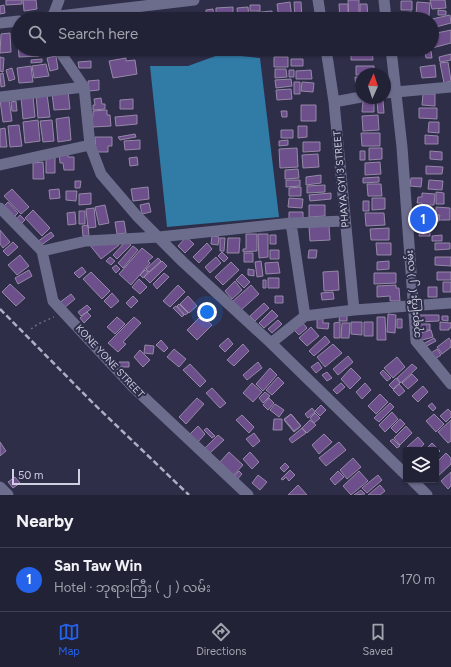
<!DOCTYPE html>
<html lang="en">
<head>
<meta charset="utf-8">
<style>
	body { margin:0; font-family:Figtree,"Noto Sans Myanmar",sans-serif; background:#2e2f42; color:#f1f3f6 }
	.controls { position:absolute; right:12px; bottom:12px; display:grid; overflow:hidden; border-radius:4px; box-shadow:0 1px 3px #0004 }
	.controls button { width:36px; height:36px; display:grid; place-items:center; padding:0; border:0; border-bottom:1px solid #3f3f52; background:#222237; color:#f1f3f6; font:20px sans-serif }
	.compass { position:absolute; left:355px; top:68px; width:36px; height:36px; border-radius:50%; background:#222237; box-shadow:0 1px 3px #0004; rotate:3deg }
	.scale { position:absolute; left:12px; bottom:10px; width:68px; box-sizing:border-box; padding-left:4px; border:2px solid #cecfe1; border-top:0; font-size:11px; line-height:14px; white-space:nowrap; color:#cecfe1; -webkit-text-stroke:3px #2e2e49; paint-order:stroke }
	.you { position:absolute; left:207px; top:312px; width:14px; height:14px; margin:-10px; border:3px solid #fff; border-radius:50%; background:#1a73e8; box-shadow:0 0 0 6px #1a73e833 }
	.badge { display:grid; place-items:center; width:26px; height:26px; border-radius:50%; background:#2563eb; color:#fff; font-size:13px; font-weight:700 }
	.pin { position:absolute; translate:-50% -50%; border:2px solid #fff; box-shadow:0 1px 4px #0006 }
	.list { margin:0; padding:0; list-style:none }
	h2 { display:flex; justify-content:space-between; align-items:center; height:52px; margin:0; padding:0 16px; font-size:17px }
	h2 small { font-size:13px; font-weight:400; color:#a2a4ad }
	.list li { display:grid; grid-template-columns:26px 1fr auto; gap:12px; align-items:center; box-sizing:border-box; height:64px; padding:0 16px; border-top:1px solid #3f3f52 }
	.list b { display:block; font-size:15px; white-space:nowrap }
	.list p { margin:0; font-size:13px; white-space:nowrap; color:#a2a4ad }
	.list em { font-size:13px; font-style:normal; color:#a2a4ad }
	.icon { flex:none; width:22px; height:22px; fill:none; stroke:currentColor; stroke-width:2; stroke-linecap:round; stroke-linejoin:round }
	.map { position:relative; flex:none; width:451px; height:495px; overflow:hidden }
	.search { position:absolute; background:#222237; box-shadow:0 1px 3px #0004; left:12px; right:12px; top:12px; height:44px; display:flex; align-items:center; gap:10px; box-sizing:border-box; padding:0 14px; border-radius:22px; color:#a2a4ad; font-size:15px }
	.sheet { height:116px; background:#222237 }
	nav { display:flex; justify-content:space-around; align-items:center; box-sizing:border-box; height:56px; border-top:1px solid #3f3f52; background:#222237; font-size:11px; color:#a2a4ad }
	nav a { display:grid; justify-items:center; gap:2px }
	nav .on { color:#2563eb }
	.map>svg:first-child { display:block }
	.water { fill:#317ba7 }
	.building { fill:#6d4f8c; stroke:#9688a7 }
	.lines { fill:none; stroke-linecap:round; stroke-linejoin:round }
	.path { stroke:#6c6d84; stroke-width:1.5; stroke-dasharray:2 3; stroke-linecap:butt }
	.minor { stroke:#6c6d8d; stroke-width:11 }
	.tertiary { stroke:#6c6d8d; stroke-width:11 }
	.rail { stroke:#afafc3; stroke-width:2.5; stroke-dasharray:6 3; stroke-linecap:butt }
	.labels { text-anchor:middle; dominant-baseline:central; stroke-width:4; stroke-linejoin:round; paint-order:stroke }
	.street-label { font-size:10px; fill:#cecfe1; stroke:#2e2e49 }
</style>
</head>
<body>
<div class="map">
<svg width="451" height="495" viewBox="0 0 451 495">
	<rect width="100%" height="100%" fill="#2e2e49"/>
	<path class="water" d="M 221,54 L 260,58 L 279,217 L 167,227 L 150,66 L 188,66 Z"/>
	<path class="building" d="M 6,0 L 22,0 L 22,4 L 6,5 Z
		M 23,0 L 36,0 L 37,9 L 24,11 Z
		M 348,0 L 359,0 L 359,19 L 349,19 Z
		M 430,0 L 445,0 L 446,8 L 432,9 Z
		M 401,1 L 412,1 L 412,10 L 401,10 Z
		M 290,2 L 292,19 L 279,19 L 277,4 Z
		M 294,2 L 301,2 L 302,19 L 295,19 Z
		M 417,2 L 430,3 L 429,16 L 416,15 Z
		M 339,4 L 348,4 L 348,19 L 340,19 Z
		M 360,4 L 367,4 L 368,18 L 360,18 Z
		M 4,5 L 5,13 L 0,14 L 0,6 Z
		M 250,5 L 260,5 L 260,11 L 250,11 Z
		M 233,7 L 233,19 L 216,19 L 216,8 Z
		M 248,7 L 249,19 L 238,19 L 237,8 Z
		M 213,9 L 214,19 L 206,19 L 206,10 Z
		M 438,10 L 446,11 L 446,15 L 438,15 Z
		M 272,11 L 273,19 L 251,19 L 250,13 Z
		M 412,12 L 412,19 L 400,19 L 400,13 Z
		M 450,15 L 451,23 L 432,28 L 432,19 Z
		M 17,30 L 19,30 L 19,49 L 39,49 L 39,56 L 19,57 Z
		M 451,30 L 451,43 L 432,48 L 432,34 Z
		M 10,33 L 11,52 L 0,53 L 1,34 Z
		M 280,49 L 303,49 L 303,50 L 280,52 Z
		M 351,49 L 372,49 L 373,60 L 351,60 Z
		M 401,49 L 420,49 L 420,50 L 401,51 Z
		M 431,51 L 432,58 L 426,58 L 425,52 Z
		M 451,54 L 451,60 L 440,62 L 439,57 Z
		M 56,56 L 58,69 L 50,71 L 47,58 Z
		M 0,57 L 4,58 L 3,72 L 0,71 Z
		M 274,57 L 288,57 L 288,67 L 274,67 Z
		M 126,58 L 126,61 L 135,60 L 137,74 L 113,78 L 109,61 Z
		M 42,59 L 42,62 L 31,63 L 31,60 Z
		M 291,59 L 303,59 L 303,66 L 291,66 Z
		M 91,61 L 91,68 L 79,68 L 78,62 Z
		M 448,62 L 451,81 L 444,83 L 440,63 Z
		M 46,64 L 49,76 L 34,78 L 32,66 Z
		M 435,65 L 436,77 L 422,78 L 420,67 Z
		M 31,66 L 33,82 L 19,83 L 17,68 Z
		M 356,66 L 374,66 L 374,74 L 356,75 Z
		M 12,68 L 15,79 L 9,81 L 6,70 Z
		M 275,69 L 286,69 L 287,77 L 275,78 Z
		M 289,70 L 294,70 L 294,77 L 289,77 Z
		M 311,70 L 312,79 L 296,79 L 296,71 Z
		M 3,73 L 5,86 L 1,87 L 0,74 Z
		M 355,77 L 361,77 L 361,90 L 356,90 Z
		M 291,79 L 292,86 L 276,88 L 275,80 Z
		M 99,80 L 99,90 L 89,91 L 88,81 Z
		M 294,82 L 300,82 L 300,94 L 294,94 Z
		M 302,82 L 314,83 L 313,92 L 301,91 Z
		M 291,89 L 292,99 L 277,100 L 276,90 Z
		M 68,91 L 70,109 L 54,110 L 52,93 Z
		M 47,94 L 50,117 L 38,118 L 36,95 Z
		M 423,94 L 435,94 L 435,106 L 422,105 Z
		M 33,96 L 35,117 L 23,119 L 21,97 Z
		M 101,98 L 102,104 L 105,104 L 105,109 L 93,110 L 93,105 L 95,105 L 94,99 Z
		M 9,99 L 12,121 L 3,122 L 0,100 Z
		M 133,99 L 133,109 L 120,109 L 120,100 Z
		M 383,100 L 384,113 L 378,113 L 377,101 Z
		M 16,101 L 17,111 L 12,111 L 11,102 Z
		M 363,101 L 374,102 L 374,112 L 362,112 Z
		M 301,105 L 316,105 L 316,121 L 301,121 Z
		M 419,108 L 437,108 L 437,119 L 419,118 Z
		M 107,110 L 107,115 L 110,115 L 111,126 L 93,127 L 92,116 L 93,116 L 93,111 Z
		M 281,111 L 287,111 L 287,117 L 282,117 Z
		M 137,115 L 137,124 L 116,126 L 115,117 Z
		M 378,115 L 379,130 L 363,131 L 362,116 Z
		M 69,117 L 71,140 L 58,142 L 56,119 Z
		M 38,120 L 40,141 L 25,143 L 23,122 Z
		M 52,120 L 54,141 L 43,142 L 40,121 Z
		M 429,122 L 439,122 L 439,133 L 428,132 Z
		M 19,125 L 22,146 L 10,147 L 8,126 Z
		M 298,126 L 307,126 L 307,137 L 298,138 Z
		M 5,128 L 7,147 L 0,147 L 0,129 Z
		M 281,130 L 293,130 L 293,138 L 281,138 Z
		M 361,133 L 380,133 L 380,146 L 362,146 Z
		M 135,134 L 136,137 L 120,140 L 118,137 Z
		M 425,135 L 438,136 L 438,144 L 425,144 Z
		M 95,137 L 112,137 L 112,146 L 108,146 L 108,152 L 96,152 Z
		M 140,140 L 140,149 L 125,150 L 124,141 Z
		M 288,140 L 288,145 L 279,146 L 279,141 Z
		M 303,142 L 320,142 L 320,151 L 303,152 Z
		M 297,148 L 298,167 L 280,168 L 279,149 Z
		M 369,148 L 382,148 L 382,159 L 369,160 Z
		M 360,151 L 365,151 L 365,160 L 360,160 Z
		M 430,151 L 442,152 L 442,160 L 430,159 Z
		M 68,152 L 68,157 L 74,157 L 74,170 L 64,170 L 63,163 L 60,163 L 59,153 Z
		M 318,154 L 319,167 L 303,168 L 302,155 Z
		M 46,157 L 55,157 L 55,173 L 46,173 Z
		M 137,157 L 138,165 L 130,166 L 129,158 Z
		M 43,162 L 44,179 L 33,179 L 33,163 Z
		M 380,162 L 381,174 L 365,175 L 365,163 Z
		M 426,166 L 443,167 L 442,174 L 426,174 Z
		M 298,169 L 299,178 L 285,179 L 285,170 Z
		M 321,175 L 321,183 L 306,185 L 306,177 Z
		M 379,177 L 379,182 L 363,183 L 363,178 Z
		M 411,178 L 422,178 L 421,187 L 410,186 Z
		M 286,180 L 300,180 L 300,186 L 286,187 Z
		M 429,180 L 443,181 L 442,190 L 428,189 Z
		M 75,181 L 81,181 L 80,188 L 75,188 Z
		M 367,184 L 381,184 L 382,196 L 368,196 Z
		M 325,185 L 325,192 L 307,193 L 307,186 Z
		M 148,187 L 149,199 L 133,201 L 131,189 Z
		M 301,187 L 301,196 L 289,196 L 289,188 Z
		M 12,189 L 29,207 L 21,214 L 4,196 Z
		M 59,189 L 60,198 L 50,199 L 49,190 Z
		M 66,191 L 77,191 L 76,201 L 66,200 Z
		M 436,192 L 444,193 L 444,204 L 436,204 Z
		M 91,193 L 91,204 L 79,205 L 79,194 Z
		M 331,193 L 331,199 L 310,201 L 309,195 Z
		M 422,193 L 435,194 L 434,205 L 422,205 L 422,203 L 417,203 L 418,197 L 422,197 Z
		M 289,198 L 303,199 L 302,208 L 288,207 Z
		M 372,198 L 385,198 L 385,209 L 372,210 Z
		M 363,201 L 369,201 L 369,211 L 363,211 Z
		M 8,202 L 18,213 L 13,218 L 3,207 Z
		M 149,203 L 151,212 L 142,214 L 140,205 Z
		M 105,205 L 109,223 L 99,225 L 95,207 Z
		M 309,205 L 325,205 L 325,216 L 309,217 Z
		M 436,207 L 450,208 L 450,220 L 439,220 L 440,215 L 436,215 Z
		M 94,208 L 96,227 L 88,228 L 86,209 Z
		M 33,210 L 50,228 L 42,236 L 25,218 Z
		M 79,211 L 85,211 L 85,224 L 79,224 Z
		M 75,212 L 76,224 L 68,225 L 67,213 Z
		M 289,212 L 303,212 L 303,219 L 289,219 Z
		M 365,213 L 384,213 L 385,225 L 366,226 Z
		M 20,215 L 25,220 L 20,225 L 15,221 Z
		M 434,215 L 439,215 L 439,221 L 434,221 Z
		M 124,221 L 126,233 L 117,234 L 115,222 Z
		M 88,225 L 89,236 L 83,236 L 82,226 Z
		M 329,226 L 330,240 L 310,241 L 309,227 Z
		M 420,227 L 430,228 L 430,236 L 419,236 Z
		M 389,228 L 389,240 L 371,240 L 370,229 Z
		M 0,230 L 10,242 L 3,248 L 0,244 Z
		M 51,232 L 54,236 L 40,246 L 37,242 Z
		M 246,234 L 257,234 L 257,251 L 243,252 L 243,249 L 246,249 Z
		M 258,234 L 268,234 L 268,257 L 259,258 Z
		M 270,235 L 276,235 L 276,244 L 270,244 Z
		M 442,235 L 442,241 L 432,241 L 432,236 Z
		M 212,236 L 219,237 L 218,245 L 211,244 Z
		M 186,237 L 194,244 L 185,253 L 178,246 Z
		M 220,238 L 225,238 L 224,251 L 220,251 Z
		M 228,238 L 240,238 L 239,253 L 227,253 Z
		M 127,240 L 131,245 L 117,259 L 113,255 Z
		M 115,241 L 119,245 L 101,259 L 89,244 Z
		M 13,242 L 18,247 L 8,256 L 3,251 Z
		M 207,243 L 212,249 L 199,263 L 193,257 Z
		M 376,243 L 391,243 L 391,255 L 377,255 Z
		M 435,243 L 450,243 L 450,249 L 435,250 Z
		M 133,246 L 138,250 L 123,268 L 118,263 Z
		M 142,248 L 153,257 L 148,261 L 150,263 L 131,285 L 119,274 Z
		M 270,250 L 279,250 L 279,259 L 270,259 Z
		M 309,250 L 317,250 L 316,258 L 308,258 Z
		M 222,252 L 228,258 L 224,262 L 218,256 Z
		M 244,253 L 253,253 L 253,262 L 244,262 Z
		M 20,255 L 29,266 L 17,275 L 8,265 Z
		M 110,257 L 115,261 L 111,265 L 106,261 Z
		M 216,257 L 221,263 L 210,273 L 205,267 Z
		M 435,257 L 451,257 L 451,266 L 435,265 Z
		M 158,258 L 161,261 L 149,272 L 146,269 Z
		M 162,261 L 167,266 L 150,283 L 144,277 Z
		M 261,261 L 263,276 L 257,277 L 255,262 Z
		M 389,261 L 389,269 L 377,270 L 377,262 Z
		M 231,262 L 239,270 L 223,285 L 215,277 Z
		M 278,262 L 280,273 L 266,274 L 265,263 Z
		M 116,265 L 120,269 L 116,273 L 112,268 Z
		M 82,267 L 86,272 L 79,278 L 74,273 Z
		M 248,269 L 254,270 L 254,276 L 248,275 Z
		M 29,270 L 32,276 L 18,284 L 15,278 Z
		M 145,270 L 148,272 L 143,278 L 140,275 Z
		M 338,271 L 339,290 L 324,291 L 323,272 Z
		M 91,272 L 110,291 L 102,299 L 83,279 Z
		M 437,272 L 451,272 L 451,280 L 437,280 Z
		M 164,273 L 169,277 L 157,289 L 153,284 Z
		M 374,273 L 396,273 L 396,283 L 374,284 Z
		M 242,274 L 250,282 L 244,288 L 236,280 Z
		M 268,278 L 279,278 L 279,288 L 268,288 Z
		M 139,279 L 147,287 L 140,294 L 132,287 Z
		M 263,280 L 266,280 L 266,288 L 263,288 Z
		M 235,281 L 242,290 L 232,299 L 225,291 Z
		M 443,282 L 451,282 L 451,292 L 443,292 Z
		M 10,284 L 25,298 L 16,306 L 2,292 Z
		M 178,285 L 185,292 L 170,307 L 163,301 Z
		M 251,285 L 259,294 L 241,310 L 233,301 Z
		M 396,285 L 396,288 L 399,288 L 400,301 L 390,301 L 390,296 L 377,297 L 377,286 Z
		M 428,287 L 437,287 L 437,297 L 428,297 Z
		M 333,292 L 334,299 L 322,300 L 321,293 Z
		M 112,293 L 119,301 L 111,308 L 104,301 Z
		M 71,294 L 75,299 L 64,308 L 59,303 Z
		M 133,296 L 138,301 L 131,308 L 126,303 Z
		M 188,296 L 197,306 L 189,313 L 180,304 Z
		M 275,296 L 283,296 L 283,303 L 275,303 Z
		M 264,303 L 269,308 L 255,321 L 250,316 Z
		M 179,304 L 188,313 L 185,315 L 177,306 Z
		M 87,305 L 91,309 L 81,316 L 78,312 Z
		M 176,306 L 184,315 L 182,317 L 173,308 Z
		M 272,310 L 278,316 L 264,328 L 259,323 Z
		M 87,312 L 91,316 L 84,323 L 80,318 Z
		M 340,314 L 347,314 L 347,321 L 339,321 Z
		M 388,314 L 396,315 L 395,333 L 387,332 Z
		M 418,315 L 439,315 L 439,321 L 418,322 Z
		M 442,316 L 448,316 L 448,321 L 442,320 Z
		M 117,317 L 125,324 L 115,334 L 107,327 Z
		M 134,317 L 141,323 L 123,342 L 126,344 L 118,352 L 108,343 Z
		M 377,317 L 385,317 L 386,340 L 377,340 Z
		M 199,318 L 201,320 L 204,318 L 212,325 L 197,340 L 187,330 Z
		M 317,318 L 323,318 L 323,323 L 329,323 L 328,329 L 317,328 Z
		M 397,319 L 402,319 L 402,328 L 397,328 Z
		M 278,320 L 282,324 L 272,333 L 268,329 Z
		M 302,322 L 307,328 L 299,335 L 293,329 Z
		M 340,322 L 340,338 L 334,338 L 334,323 Z
		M 351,322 L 362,322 L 362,335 L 351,334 Z
		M 364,322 L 373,322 L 373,336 L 364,336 Z
		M 440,322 L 451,323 L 451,328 L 449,328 L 449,330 L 440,330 Z
		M 342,323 L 350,323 L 349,338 L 341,338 Z
		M 419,324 L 430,324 L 430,330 L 419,330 Z
		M 311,327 L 319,336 L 307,346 L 299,338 Z
		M 431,330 L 433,337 L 419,341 L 417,334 Z
		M 325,336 L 330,342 L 314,356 L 309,351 Z
		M 228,338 L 233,344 L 225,352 L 219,346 Z
		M 434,338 L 436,341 L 423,348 L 421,345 Z
		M 449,338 L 451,341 L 451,347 L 442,354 L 437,347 Z
		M 161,340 L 168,348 L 164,352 L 156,345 Z
		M 243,344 L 249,351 L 234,366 L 227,360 Z
		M 333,344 L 342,353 L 325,367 L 317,357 Z
		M 145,345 L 154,346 L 153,354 L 144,353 Z
		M 174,349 L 186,359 L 179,367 L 167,357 Z
		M 437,349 L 441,355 L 435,359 L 431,353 Z
		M 140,350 L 150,360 L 143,367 L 134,357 Z
		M 348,356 L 353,362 L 338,375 L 333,369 Z
		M 397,357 L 405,367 L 393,378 L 384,368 Z
		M 119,362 L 129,362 L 129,367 L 119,367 Z
		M 258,362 L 262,368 L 247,380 L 243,375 Z
		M 318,362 L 322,368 L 316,373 L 311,367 Z
		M 190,364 L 206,381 L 200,387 L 183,370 Z
		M 412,364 L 417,368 L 401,383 L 397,378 Z
		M 270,368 L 277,375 L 263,391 L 256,384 Z
		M 351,368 L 361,378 L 350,389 L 341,379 Z
		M 383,370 L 391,378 L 387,381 L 380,373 Z
		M 327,372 L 332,378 L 327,381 L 322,375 Z
		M 412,374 L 418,380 L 408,389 L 402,383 Z
		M 278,377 L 284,383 L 272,395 L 266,390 Z
		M 396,378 L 400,383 L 393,389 L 389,385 Z
		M 252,383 L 262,392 L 253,402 L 243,393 Z
		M 341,383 L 345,387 L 337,394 L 333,390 Z
		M 365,383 L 371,390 L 362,399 L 356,392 Z
		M 399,384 L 405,391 L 399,396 L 393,390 Z
		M 423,386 L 428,392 L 418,402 L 412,396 Z
		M 212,388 L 226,403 L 220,408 L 206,393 Z
		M 265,392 L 270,396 L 263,403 L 259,398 Z
		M 380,394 L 388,402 L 376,414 L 368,406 Z
		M 197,398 L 204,404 L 186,424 L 179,417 Z
		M 269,398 L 274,403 L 268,410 L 263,405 Z
		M 390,403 L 394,407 L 379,422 L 374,418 Z
		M 432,403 L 436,408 L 433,411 L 428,406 Z
		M 275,404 L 284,410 L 279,417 L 270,410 Z
		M 321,405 L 326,410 L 320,416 L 315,411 Z
		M 312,408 L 315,412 L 308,418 L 305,414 Z
		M 448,409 L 451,412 L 451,417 L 446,422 L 440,416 Z
		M 392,412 L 398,419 L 385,432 L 379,425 Z
		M 315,413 L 320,418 L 314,423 L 310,418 Z
		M 291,414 L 301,426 L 294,431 L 284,419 Z
		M 291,414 L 301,426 L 294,432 L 284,420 Z
		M 434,414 L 444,424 L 436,432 L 426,421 Z
		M 242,415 L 254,427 L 249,433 L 236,420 Z
		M 274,419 L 282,419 L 282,430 L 273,430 Z
		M 400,419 L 405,424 L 396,433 L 391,428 Z
		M 310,420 L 316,425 L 307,433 L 302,428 Z
		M 451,420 L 451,441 L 448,443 L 438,432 Z
		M 198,426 L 205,434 L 197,443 L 189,435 Z
		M 406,426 L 412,433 L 400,445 L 394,438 Z
		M 207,428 L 215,436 L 212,438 L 204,430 Z
		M 302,428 L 306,433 L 292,443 L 289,439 Z
		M 254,433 L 260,441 L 253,447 L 246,439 Z
		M 324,434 L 332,442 L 319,454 L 312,445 Z
		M 218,435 L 224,440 L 210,453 L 205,448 Z
		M 418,437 L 424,444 L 418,450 L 410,450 L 407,447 Z
		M 393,439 L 400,446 L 397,448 L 390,441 Z
		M 0,442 L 6,451 L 0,456 Z
		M 339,442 L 346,450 L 326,466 L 319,458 Z
		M 432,443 L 440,451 L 436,455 L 436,450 L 425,450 Z
		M 229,452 L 243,465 L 233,476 L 219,463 Z
		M 250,452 L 259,462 L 252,469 L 243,459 Z
		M 446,453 L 451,458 L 451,464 L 437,477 L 436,463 Z
		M 353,458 L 361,467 L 347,479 L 340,470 Z
		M 285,463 L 289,467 L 284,472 L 280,468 Z
		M 290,470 L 295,475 L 289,481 L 286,477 L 283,480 L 281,479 Z
		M 239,471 L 242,474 L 235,482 L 232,479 Z
		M 338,471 L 344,477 L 335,485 L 330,479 Z
		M 359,471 L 368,481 L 351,495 L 343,486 Z
		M 451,472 L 451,486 L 448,489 L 441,481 Z
		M 258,475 L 267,482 L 260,490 L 252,483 Z
		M 378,475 L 382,480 L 367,493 L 362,488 Z
		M 15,477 L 20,483 L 13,488 L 8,482 Z
		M 298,485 L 307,495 L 288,495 Z
		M 380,485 L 385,491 L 380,495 L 368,495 Z
		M 361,490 L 365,494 L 354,495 Z"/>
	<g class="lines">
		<path class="path" d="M 31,329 L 38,324 L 54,317"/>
		<path class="minor" d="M 318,0 L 321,19
			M 384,0 L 386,19
			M 53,16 L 59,0
			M 58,49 L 84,87 L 90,145 L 101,174 L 137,216 L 183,262 L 271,343 L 406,475
			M 326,49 L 334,102 L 354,310
			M 391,49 L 402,147 L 416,341 L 451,384
			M 385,93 L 451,87
			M 0,97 L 84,87
			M 334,102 L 361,97
			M 0,165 L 90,145
			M 0,208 L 42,251 L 53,301 L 133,387 L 248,495
			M 291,223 L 305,316
			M 42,251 L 86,241 L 159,237 L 291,223 L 345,221
			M 271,343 L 305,316 L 354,310 L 451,303
			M 412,480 L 427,495
			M 0,487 L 8,495"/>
		<path class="tertiary" d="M 34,19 L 194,0
			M 0,23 L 19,21"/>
		<path class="rail" d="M 0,309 L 94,404 L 189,495"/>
	</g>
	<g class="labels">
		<g class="street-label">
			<text transform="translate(341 179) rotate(-95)">PHAYA GYI 3 STREET</text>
			<text transform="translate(413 294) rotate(-95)">ဘုရားကြီး ( ၂ ) လမ်း</text>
			<text transform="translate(110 361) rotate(47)">KONE YONE STREET</text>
		</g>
	</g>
</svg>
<div class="controls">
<button><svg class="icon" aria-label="layers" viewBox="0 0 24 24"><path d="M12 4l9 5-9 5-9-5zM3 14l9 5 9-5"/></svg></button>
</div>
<svg class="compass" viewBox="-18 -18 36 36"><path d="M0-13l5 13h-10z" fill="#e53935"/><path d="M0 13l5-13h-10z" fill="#a2a4ad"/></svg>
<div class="scale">50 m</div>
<div class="you"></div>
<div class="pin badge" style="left:423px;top:219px">1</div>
<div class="search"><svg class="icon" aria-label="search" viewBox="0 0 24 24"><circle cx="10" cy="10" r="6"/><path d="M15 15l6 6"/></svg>Search here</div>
</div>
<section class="sheet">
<h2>Nearby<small></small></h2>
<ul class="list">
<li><span class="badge">1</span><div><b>San Taw Win</b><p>Hotel · ဘုရားကြီး ( ၂ ) လမ်း</p></div><em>170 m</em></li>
</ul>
</section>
<nav>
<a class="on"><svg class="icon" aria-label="map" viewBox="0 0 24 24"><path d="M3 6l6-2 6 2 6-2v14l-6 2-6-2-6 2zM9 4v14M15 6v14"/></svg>Map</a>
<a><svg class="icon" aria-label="directions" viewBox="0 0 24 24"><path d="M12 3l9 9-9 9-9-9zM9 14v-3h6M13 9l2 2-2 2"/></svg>Directions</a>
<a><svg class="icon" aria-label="saved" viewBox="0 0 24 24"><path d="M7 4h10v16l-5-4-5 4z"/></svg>Saved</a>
</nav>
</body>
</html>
